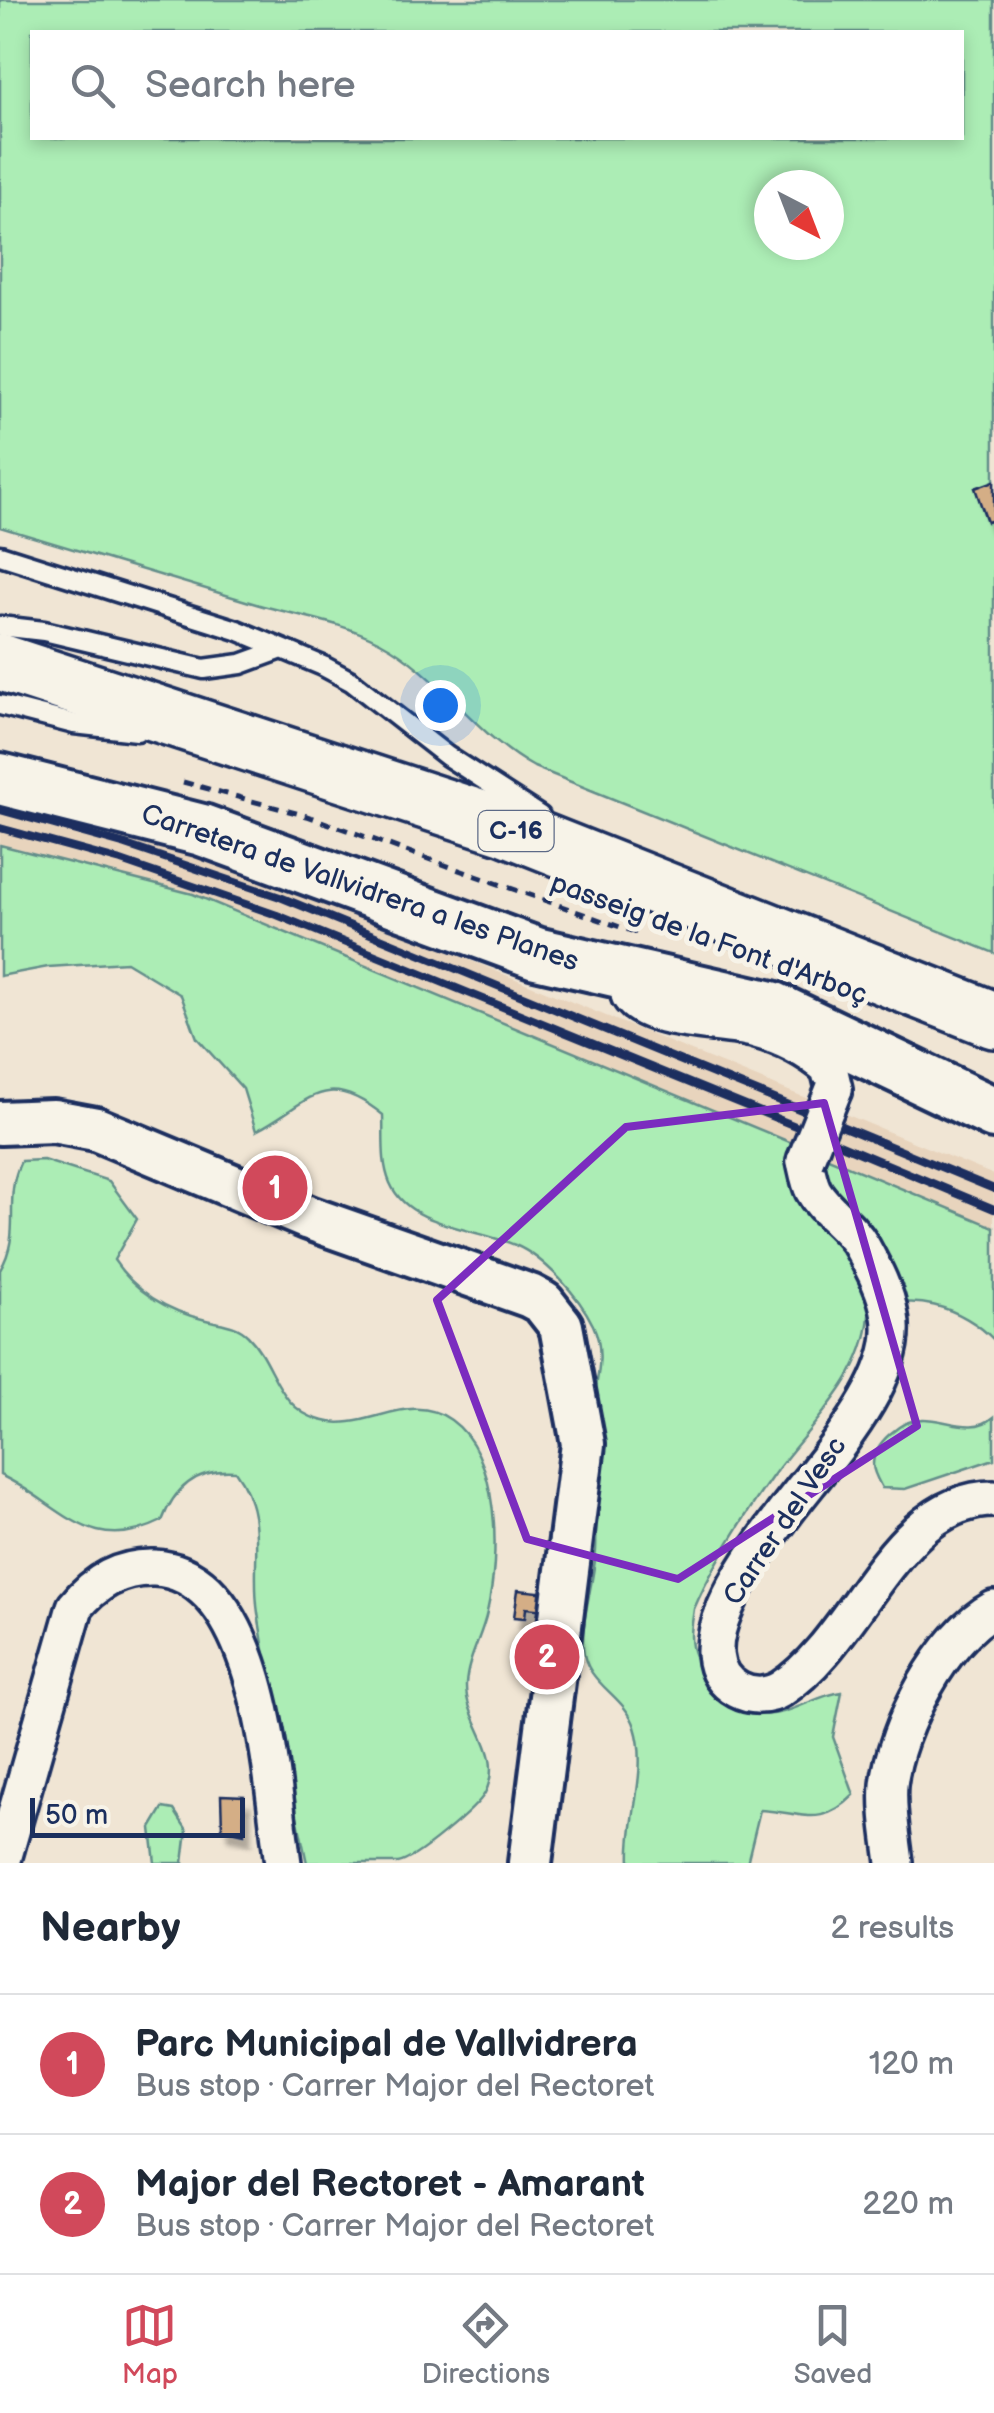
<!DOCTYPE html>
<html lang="en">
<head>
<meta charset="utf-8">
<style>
	body { margin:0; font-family:"Balsamiq Sans",sans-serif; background:#f2f2f3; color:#1f2937 }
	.compass { position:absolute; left:754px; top:170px; width:90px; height:90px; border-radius:50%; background:#fff; box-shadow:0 5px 15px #0003; rotate:138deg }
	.scale { position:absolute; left:30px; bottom:25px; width:215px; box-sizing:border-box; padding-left:10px; border:5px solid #1b2f5e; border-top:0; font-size:28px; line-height:35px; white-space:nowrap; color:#1b2f5e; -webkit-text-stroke:8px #f7f3e8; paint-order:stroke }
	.you { position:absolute; left:440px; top:705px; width:35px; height:35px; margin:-25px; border:8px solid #fff; border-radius:50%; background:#1a73e8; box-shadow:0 0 0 15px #1a73e833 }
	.badge { display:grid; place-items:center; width:65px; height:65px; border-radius:50%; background:#d1495b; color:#fff; font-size:32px; font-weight:700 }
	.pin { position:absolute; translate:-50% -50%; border:5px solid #fff; box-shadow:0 2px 10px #0006 }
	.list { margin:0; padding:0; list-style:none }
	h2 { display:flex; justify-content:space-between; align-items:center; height:130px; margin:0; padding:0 40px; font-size:42px }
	h2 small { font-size:32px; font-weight:400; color:#747a83 }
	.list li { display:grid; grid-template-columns:65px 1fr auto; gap:30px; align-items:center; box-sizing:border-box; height:140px; padding:0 40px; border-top:2px solid #e0e1e3 }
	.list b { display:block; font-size:38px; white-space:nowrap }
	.list p { margin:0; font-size:32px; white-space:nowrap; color:#747a83 }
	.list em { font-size:32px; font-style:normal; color:#747a83 }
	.icon { flex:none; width:55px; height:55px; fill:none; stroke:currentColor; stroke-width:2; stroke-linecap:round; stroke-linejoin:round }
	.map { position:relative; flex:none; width:994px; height:1863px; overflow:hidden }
	.search { position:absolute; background:#fff; box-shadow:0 5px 15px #0003; left:30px; right:30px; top:30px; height:110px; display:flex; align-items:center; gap:25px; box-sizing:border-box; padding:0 35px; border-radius:0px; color:#747a83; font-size:38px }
	.sheet { height:410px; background:#fff }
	nav { display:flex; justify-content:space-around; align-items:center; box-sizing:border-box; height:140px; border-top:2px solid #e0e1e3; background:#fff; font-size:28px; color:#747a83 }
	nav a { display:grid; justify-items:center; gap:5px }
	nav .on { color:#d1495b }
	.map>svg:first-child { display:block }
	.built { fill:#e8d4bd }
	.green { fill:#acedb5; stroke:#648e8a; stroke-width:2.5; fill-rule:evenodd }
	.building { fill:#d4ae86; stroke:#1b2f5e; stroke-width:2.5; filter:url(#shadow) }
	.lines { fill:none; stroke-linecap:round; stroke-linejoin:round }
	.service-casing { stroke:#1b2f5e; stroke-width:25 }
	.minor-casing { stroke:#1b2f5e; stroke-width:42 }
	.tertiary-casing { stroke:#1b2f5e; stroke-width:50 }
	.secondary-casing { stroke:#1b2f5e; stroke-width:58 }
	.trunk-casing { stroke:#1b2f5e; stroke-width:62 }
	.path { stroke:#1b2f5e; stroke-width:5; stroke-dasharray:10 8; stroke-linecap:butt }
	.service { stroke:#f7f3e8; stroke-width:18 }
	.minor { stroke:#f7f3e8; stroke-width:35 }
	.tertiary { stroke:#f7f3e8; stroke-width:42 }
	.secondary { stroke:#f7f3e8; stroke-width:50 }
	.trunk { stroke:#f7f3e8; stroke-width:55 }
	.rail { stroke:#1b2f5e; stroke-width:8 }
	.minor-bridge-casing { stroke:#1b2f5e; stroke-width:42; stroke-linecap:butt }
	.minor-bridge { stroke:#f7f3e8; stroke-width:35 }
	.marked { fill:none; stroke:#7b2cbf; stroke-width:8; stroke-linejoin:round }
	.labels { text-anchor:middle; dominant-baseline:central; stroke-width:10; stroke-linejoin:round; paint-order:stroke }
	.shield { fill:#f7f3e8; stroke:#5d6a87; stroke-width:2.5 }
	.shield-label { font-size:25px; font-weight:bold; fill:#1b2f5e }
	.street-label { font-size:28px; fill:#1b2f5e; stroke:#f7f3e8 }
</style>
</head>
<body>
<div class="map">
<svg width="994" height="1863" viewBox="0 0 994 1863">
	<defs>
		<filter id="shadow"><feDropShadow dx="6" dy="11" stdDeviation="2.5" flood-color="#0004"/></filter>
	</defs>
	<rect width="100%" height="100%" fill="#f0e5d4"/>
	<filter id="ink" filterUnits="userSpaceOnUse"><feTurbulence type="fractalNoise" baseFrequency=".01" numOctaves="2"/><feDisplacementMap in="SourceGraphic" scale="20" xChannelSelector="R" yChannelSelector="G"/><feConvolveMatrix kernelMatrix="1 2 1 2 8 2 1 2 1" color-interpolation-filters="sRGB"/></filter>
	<g filter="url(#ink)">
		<path class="built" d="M 0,793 L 146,834 L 440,948 L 994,1175 L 994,1227 L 193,894 L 0,845 Z"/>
		<path class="green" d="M 0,0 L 994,0 L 994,953 L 534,767 C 475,735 439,673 380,642 C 341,622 298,616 256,604 C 171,578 85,553 0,527 ZM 32,32 L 962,32 L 962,138 L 32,138 ZM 769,185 L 829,185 L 829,245 L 769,245 Z
			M 0,845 L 193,894 L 994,1227 L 994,1340 C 964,1308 907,1288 869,1316 C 863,1382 808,1426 772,1477 C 743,1518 714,1563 694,1609 C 692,1624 688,1641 695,1656 C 704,1677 736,1710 759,1714 C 789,1718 814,1695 842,1692 L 833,1737 L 854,1795 C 820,1829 803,1812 760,1810 L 747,1863 L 630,1863 C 627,1820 649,1770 635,1727 C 625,1695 585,1684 583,1647 C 582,1614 594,1582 596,1550 C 598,1510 590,1469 590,1429 C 591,1394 609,1358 593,1325 C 579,1296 544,1257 515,1245 C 475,1228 409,1227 390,1183 C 381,1162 384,1138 383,1115 C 323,1067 310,1103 256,1131 L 243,1089 L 197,1038 L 181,995 L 126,962 L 48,967 L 0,976 Z
			M 43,1160 L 109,1181 L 137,1219 L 114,1260 C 136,1293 167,1311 206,1320 C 221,1324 236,1324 248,1336 C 275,1363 276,1408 320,1420 C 366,1434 407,1389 451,1420 C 501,1456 500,1557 487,1612 C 482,1636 467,1660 466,1685 C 465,1723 506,1752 485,1793 C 477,1808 414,1861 398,1863 C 369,1863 336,1863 307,1863 C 289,1780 271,1697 258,1613 C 250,1563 269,1517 235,1471 C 198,1468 175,1486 162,1521 C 88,1558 61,1503 0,1475 L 0,1270 C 23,1232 2,1201 21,1161 Z
			M 994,1417 L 994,1459 L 905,1489 L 882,1488 C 879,1482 873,1472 873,1465 C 873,1443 902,1419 923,1419 C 947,1419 973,1435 994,1417 Z
			M 163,1808 L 174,1810 L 187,1830 L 183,1863 L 155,1863 L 151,1828 Z"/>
		<path class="building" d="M 994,481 L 994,520 L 987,522 L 975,488 Z
			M 518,1590 L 549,1593 L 546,1610 L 526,1608 L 525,1618 L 514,1617 Z
			M 221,1795 L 244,1796 L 244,1834 L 222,1829 Z"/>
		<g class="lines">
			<g class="service-casing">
				<path id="service" d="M 0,555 L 237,630 L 323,666 L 351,681 L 447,756 L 540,816
					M 0,626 L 44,631 L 204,669 L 241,664 L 282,649
					M 0,705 L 74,724 L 137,731"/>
			</g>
			<g class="minor-casing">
				<path id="minor" d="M 632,976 L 629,995 C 644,1023 723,1021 753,1029 C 780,1036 808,1050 829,1068 L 834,1089
					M 805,1161 C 807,1170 809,1182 813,1190 C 824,1211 850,1225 862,1247 C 874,1269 886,1291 890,1316 C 902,1382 817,1468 781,1518 C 756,1552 676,1656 738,1690 C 751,1697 768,1697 781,1689 C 859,1639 894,1499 994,1499
					M 2,1863 L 75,1607 C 95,1582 121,1567 154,1568 C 263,1573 271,1782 283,1863
					M 895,1863 C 892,1837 887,1811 889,1785 C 895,1728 943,1636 994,1609"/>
			</g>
			<g class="tertiary-casing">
				<path id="tertiary" d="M 0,1123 L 53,1121 L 96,1129 L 309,1218 L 530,1296 L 543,1303 L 561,1326 L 583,1444 L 530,1863"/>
			</g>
			<g class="secondary-casing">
				<path id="secondary" d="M 0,779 L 202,830 L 536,953 L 772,1007 L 994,1113"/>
			</g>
			<g class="trunk-casing">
				<path id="trunk" d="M 0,662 L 503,826 L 994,1020"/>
			</g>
			<path class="path" d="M 183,782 L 307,816 L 637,933"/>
			<use href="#service" class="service"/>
			<use href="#minor" class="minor"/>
			<use href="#tertiary" class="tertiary"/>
			<use href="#secondary" class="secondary"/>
			<use href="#trunk" class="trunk"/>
			<path class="rail" d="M 0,810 L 126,845 L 280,897 L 816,1116
				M 0,828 L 121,861 L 277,915 L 810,1132
				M 834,1123 L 994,1189
				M 827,1139 L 994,1209"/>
			<g class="minor-bridge-casing">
				<path id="minor-bridge" d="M 805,1161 L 834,1089"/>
			</g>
			<use href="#minor-bridge" class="minor-bridge"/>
		</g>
	</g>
	<path class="marked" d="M 824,1103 L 917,1426 L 678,1579 L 527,1539 L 437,1300 L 626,1127 Z"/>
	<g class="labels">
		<rect class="shield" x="478.5" y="811" width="75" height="40" rx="8"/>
		<g class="shield-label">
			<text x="516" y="831">C-16</text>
		</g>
		<g class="street-label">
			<text transform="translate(360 888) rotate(19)">Carretera de Vallvidrera a les Planes</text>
			<text transform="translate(709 939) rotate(20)">passeig de la Font d'Arboç</text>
			<text transform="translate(785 1521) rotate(-56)">Carrer del Vesc</text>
		</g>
	</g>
</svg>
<svg class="compass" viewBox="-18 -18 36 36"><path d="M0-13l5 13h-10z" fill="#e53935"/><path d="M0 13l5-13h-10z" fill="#747a83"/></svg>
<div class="scale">50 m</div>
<div class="you"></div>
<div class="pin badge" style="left:275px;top:1188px">1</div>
<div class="pin badge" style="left:547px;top:1657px">2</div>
<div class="search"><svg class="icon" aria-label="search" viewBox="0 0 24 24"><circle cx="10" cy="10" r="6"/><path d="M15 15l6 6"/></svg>Search here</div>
</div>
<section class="sheet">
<h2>Nearby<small>2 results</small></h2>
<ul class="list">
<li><span class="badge">1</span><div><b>Parc Municipal de Vallvidrera</b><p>Bus stop · Carrer Major del Rectoret</p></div><em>120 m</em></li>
<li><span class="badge">2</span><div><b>Major del Rectoret - Amarant</b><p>Bus stop · Carrer Major del Rectoret</p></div><em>220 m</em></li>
</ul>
</section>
<nav>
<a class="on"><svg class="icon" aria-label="map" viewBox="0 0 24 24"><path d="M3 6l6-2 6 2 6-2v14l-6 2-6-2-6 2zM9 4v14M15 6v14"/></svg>Map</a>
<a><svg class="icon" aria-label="directions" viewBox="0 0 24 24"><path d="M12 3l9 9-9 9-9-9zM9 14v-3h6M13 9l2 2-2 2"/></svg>Directions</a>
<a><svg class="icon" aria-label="saved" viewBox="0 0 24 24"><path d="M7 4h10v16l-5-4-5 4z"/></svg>Saved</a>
</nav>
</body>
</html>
